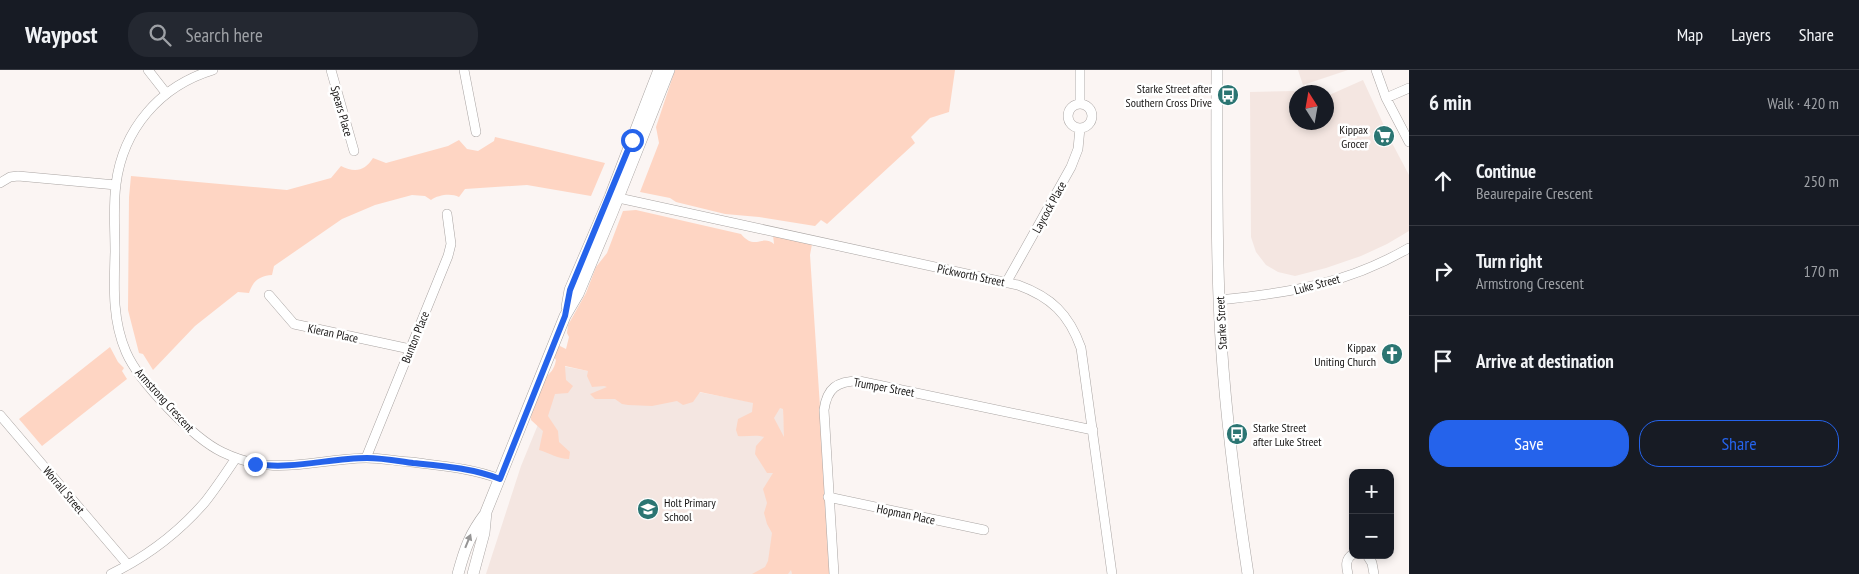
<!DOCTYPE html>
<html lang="en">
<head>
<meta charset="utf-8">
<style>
	body { margin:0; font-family:"PT Sans Narrow",sans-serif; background:#242831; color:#f1f3f6 }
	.controls { position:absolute; right:15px; bottom:15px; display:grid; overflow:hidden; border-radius:10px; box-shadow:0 2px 8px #0003 }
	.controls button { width:45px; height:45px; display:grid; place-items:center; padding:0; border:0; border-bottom:1px solid #363941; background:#171b24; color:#f1f3f6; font:25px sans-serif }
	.compass { position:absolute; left:1289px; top:15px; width:45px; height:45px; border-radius:50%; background:#171b24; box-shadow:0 2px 8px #0003; rotate:349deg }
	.stop { position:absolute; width:15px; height:15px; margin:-11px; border:4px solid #2563eb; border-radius:50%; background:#fff }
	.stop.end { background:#2563eb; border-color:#fff; box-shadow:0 1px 5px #0008 }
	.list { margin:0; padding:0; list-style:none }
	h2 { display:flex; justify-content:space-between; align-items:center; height:65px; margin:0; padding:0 20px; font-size:21px }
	h2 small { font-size:16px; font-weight:400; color:#9ea1a6 }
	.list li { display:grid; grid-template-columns:32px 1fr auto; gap:15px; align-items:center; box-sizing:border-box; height:90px; padding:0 20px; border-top:1px solid #363941 }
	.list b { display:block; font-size:19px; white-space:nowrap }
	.list p { margin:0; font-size:16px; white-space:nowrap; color:#9ea1a6 }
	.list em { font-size:16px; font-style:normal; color:#9ea1a6 }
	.actions { display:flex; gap:10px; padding:15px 20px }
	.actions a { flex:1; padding:11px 0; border:1px solid #2563eb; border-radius:20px; text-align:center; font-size:18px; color:#2563eb }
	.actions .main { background:#2563eb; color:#fff }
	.icon { flex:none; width:28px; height:28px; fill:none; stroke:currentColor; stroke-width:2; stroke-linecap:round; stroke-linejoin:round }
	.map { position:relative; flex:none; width:1409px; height:504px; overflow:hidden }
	header { display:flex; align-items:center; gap:30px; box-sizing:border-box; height:70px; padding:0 25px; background:#171b24; border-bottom:1px solid #363941 }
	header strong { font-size:24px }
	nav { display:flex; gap:28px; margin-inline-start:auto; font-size:18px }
	.search { width:350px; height:45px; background:#242831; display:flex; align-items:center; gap:12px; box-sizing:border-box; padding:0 18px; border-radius:20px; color:#9ea1a6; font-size:19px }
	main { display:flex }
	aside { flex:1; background:#171b24 }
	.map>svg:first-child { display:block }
	.built { fill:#f4e6e1 }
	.green { fill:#fed5c3; fill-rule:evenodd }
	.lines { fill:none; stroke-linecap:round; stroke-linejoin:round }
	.minor-casing { stroke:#aaa5a3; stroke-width:10 }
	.tertiary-casing { stroke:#aaa5a3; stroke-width:12 }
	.minor { stroke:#fff; stroke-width:9 }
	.tertiary { stroke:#fff; stroke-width:11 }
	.oneway { fill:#969595 }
	.route { stroke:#2563eb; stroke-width:6 }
	.labels { text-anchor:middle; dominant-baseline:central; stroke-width:5; stroke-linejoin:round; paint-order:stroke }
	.poi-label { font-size:12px; fill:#161413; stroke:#fff; text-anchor:end }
	.street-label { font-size:12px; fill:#161413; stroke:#fff }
</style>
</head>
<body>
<header>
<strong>Waypost</strong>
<div class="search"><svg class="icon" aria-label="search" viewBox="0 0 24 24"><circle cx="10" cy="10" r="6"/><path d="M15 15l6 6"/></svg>Search here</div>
<nav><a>Map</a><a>Layers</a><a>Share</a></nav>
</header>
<main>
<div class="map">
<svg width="1409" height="504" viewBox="0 0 1409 504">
	<rect width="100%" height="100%" fill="#fbf5f3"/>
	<path class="built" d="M 1298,0 L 1348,0 L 1303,15 Z
		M 1363,10 L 1392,73 L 1409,105 L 1409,161 L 1387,174 L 1361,186 L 1326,198 L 1295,206 L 1278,202 L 1266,195 L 1256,182 L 1251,167 L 1250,22 L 1294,21 L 1296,23 L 1296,52 L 1326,52 L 1327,26 Z
		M 562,296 L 783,338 L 792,504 L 486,504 L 521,396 Z"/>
	<path class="green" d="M 675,0 L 955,0 L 949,42 L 930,48 L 911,67 L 915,73 L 827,154 L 821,150 L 815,156 L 759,147 L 725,144 L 676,132 L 670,128 L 640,122 L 659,73 L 656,57 Z
		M 495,67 L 605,93 L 591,126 L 527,115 L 465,119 L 459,127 C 451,123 438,125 431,130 L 425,126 L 412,125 L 375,135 L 342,149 L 274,196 L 272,205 C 259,206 253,211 249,223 L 238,222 L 195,256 L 153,300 L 143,284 L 139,283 L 128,240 L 129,127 L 131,106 L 287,120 L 331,108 L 341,96 C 355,103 365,101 373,88 L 386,93 L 448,76 L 459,70 L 467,79 L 478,81 L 494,71 Z
		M 636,140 L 741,164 C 755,181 762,164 774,174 L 773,165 L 812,174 L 810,185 L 831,504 L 792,504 L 791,500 L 788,504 L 752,504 L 765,497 L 768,491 L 772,463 L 767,454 L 764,443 L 767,433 L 763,419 L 773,403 L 767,403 L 755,384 L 756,376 L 764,367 C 756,364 747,367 738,366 L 736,360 L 738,349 L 752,342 L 753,333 L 700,322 L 693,332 L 683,335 L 677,331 L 652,336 L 628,335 L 622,334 L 615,329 L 595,329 L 590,324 L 607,317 L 604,316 L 592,317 L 587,306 L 588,301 L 565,296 L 566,310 L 573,316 L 568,323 L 555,324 L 548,346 L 558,361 L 559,372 L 570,382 L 569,389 C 558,389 550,383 539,380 L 543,361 L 531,350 C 531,340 537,317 544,309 C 551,302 554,300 556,290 L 553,286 L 558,275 L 566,279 L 569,267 L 567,263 L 568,255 L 586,223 L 596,197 L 607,183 L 623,141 ZM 780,338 L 783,339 L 784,367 L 774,348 Z
		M 110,277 L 118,292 L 124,298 L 122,301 L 127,309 L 42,376 L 19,349 Z"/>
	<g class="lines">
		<g class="minor-casing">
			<path id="minor" d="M 148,0 L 166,23
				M 213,0 C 160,16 123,59 116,114 C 113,136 115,159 115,182 C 114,216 112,250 126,282 C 139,312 193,368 222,382 C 276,408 311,389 366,388 C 381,388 396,391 411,392 C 442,396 471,398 500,409
				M 331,0 L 354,81
				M 464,0 L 476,62
				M 1376,0 L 1386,28 L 1409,72
				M 1386,28 L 1409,18
				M 1080,33 L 1080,0
				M1068 46a12 12 0 1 1 24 0a12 12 0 1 1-24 0Z
				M 0,113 L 10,107 L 18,106 L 116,115
				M 614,127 L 1018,215 C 1051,227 1069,244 1081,278 L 1112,504
				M 1006,213 L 1071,97 L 1078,79 L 1080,58
				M 269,225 L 294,254 L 410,279
				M 1219,230 C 1289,223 1347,214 1409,178
				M 0,345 L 128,495
				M 366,388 L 448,186 L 451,174 L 447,144
				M 828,427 L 984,460
				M 1367,485 L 1372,493 L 1374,504
				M 111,504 C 146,487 179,462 205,432 C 216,418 226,403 236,388
				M 834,504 L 824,340 C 827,318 837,311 859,311 L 1093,360
				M 1348,504 C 1346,496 1345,489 1353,484"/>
		</g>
		<g class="tertiary-casing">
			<path id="tertiary" d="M 1217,0 C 1217,76 1216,152 1219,228 C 1222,321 1234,413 1248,504
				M 567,237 L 570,220 L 610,127 L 659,0
				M 458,504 C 465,478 470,464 486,443
				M 473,504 L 484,463 L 486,442 L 565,246 L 578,224 L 612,143 L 669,0"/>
		</g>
		<use href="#minor" class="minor"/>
		<use href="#tertiary" class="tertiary"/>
	</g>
	<defs><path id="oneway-solid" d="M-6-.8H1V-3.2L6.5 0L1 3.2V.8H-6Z" transform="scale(1.25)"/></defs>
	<use class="oneway" href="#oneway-solid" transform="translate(468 471) rotate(-68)"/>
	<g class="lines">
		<path class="route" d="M 255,394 C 293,400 329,388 367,388 C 382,388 398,391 413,393 C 443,396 471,398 500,409 L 565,246 L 570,220 L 632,70"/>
	</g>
	<defs>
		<g id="bus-disc" transform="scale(1.125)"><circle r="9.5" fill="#2b7572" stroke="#fff"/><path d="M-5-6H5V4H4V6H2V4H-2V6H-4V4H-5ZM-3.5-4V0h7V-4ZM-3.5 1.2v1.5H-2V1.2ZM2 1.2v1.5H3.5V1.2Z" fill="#fff"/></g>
		<g id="supermarket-disc" transform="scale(1.125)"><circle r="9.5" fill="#2b7572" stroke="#fff"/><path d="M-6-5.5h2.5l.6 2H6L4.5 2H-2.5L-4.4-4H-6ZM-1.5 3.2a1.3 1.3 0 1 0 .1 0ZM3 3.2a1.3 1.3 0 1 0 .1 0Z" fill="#fff"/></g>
		<g id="church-disc" transform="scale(1.125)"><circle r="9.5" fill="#2b7572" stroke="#fff"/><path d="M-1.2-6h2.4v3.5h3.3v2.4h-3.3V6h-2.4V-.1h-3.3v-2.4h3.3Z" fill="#fff"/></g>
		<g id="school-disc" transform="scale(1.125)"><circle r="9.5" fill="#2b7572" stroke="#fff"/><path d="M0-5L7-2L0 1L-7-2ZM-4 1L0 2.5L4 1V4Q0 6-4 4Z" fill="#fff"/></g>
	</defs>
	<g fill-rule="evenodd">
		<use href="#bus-disc" x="1228" y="25"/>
		<use href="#supermarket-disc" x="1384" y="66"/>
		<use href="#church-disc" x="1392" y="284"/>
		<use href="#bus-disc" x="1237" y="364"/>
		<use href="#school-disc" x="648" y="439"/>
	</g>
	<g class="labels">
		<g class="poi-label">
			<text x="1212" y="18">Starke Street after<tspan x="1212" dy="14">Southern Cross Drive</tspan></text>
			<text x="1368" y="59">Kippax<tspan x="1368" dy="14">Grocer</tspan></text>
			<text x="1376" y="277">Kippax<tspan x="1376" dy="14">Uniting Church</tspan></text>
			<text x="1253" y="357" text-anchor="start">Starke Street<tspan x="1253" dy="14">after Luke Street</tspan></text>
			<text x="664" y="432" text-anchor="start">Holt Primary<tspan x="664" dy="14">School</tspan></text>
		</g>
		<g class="street-label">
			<text transform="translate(342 41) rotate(74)">Spears Place</text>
			<text transform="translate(1049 137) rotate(-61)">Laycock Place</text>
			<text transform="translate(971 205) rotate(12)">Pickworth Street</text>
			<text transform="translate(1317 214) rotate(-15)">Luke Street</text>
			<text transform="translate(1221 253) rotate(-93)">Starke Street</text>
			<text transform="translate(333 263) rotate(12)">Kieran Place</text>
			<text transform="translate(415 267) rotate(-68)">Bunton Place</text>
			<text transform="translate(884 317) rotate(10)">Trumper Street</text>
			<text transform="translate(165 330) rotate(48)">Armstrong Crescent</text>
			<text transform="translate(64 420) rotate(50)">Worrall Street</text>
			<text transform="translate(906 444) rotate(12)">Hopman Place</text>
		</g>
	</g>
</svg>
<div class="controls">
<button>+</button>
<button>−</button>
</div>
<svg class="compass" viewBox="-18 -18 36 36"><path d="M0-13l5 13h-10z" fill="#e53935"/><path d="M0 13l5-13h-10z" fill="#9ea1a6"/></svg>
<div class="stop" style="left:632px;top:70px"></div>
<div class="stop end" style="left:255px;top:394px"></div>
</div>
<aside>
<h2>6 min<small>Walk · 420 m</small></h2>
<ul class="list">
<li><svg class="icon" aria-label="ahead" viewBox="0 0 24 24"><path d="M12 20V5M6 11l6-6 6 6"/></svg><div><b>Continue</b><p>Beaurepaire Crescent</p></div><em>250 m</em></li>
<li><svg class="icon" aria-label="right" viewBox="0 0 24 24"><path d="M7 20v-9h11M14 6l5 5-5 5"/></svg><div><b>Turn right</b><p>Armstrong Crescent</p></div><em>170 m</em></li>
<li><svg class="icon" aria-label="arrive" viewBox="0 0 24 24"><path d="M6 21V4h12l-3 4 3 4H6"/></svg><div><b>Arrive at destination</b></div></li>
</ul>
<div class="actions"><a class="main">Save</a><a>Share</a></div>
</aside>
</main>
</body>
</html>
